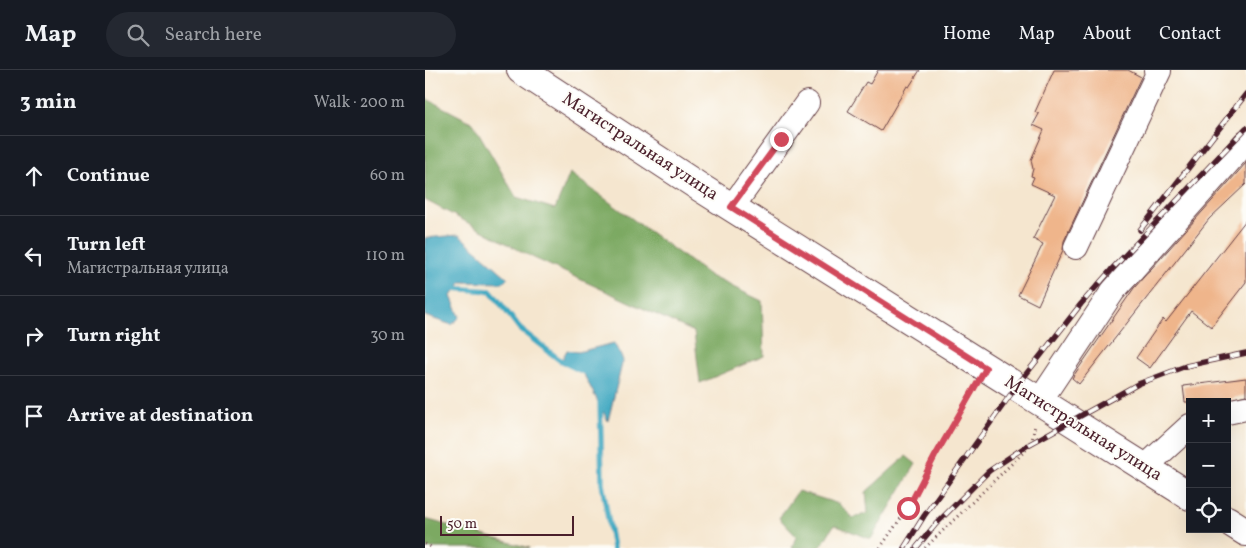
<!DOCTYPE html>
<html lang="en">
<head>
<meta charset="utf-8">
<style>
	body { margin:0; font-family:Vollkorn,serif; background:#242831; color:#f1f3f6 }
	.controls { position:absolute; right:15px; bottom:15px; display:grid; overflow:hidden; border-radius:0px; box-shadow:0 5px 20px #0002 }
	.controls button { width:45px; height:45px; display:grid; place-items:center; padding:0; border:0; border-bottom:1px solid #363941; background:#171b24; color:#f1f3f6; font:25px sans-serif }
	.scale { position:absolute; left:15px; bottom:12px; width:134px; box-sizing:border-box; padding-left:5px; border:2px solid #4a1f2b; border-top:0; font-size:14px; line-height:18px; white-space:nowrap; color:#4a1f2b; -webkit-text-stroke:4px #fdfcf7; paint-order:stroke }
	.stop { position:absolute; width:15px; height:15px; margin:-11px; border:4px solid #d1495b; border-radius:50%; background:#fff }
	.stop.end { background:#d1495b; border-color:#fff; box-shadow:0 1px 5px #0008 }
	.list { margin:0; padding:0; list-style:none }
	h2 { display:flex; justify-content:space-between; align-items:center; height:65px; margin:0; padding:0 20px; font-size:21px }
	h2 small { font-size:16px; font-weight:400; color:#9ea1a6 }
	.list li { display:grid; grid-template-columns:32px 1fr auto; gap:15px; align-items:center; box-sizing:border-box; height:80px; padding:0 20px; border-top:1px solid #363941 }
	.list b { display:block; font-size:19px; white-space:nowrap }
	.list p { margin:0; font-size:16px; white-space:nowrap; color:#9ea1a6 }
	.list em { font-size:16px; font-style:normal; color:#9ea1a6 }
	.icon { flex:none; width:28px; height:28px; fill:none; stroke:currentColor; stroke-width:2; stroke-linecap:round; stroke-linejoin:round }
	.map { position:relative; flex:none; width:821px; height:478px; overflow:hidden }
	header { display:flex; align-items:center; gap:30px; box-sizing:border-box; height:70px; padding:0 25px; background:#171b24; border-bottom:1px solid #363941 }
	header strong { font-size:24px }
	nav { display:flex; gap:28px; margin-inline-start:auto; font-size:18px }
	.search { width:350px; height:45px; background:#242831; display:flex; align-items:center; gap:12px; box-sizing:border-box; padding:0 18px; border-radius:28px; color:#9ea1a6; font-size:19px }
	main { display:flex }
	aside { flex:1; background:#171b24 }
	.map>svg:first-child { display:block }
	.forest { fill:#7ba962; stroke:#626446 }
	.water { fill:#41a8c1; stroke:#466476 }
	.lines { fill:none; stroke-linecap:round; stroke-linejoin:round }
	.stream { stroke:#41a8c1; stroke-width:5.5 }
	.building { fill:#efb58b }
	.minor-casing { stroke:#643d44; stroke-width:26 }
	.major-casing { stroke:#643d44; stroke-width:30 }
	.path { stroke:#643d44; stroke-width:3; stroke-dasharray:1 4; stroke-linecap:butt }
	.minor { stroke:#fff; stroke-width:24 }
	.major { stroke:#fff; stroke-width:28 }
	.rail-casing { stroke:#4a1f2b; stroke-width:5.5 }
	.rail { stroke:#fdfcf7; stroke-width:4; stroke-dasharray:11; stroke-linecap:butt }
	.route { stroke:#d1495b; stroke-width:6 }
	.labels { text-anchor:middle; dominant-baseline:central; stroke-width:4; stroke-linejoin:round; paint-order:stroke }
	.street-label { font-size:18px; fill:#4a1f2b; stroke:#fdfcf7 }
</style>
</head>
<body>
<header>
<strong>Map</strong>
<div class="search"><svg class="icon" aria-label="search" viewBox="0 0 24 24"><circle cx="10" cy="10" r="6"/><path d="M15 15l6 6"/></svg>Search here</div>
<nav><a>Home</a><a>Map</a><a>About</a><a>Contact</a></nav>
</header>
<main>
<aside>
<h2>3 min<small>Walk · 200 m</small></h2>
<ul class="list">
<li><svg class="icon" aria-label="ahead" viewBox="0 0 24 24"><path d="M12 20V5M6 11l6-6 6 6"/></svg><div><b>Continue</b></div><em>60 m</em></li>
<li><svg class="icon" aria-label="left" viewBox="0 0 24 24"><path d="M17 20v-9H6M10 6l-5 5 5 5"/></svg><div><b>Turn left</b><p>Магистральная улица</p></div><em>110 m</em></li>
<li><svg class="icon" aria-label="right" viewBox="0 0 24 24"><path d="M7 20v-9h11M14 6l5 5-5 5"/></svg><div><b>Turn right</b></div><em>30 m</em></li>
<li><svg class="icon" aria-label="arrive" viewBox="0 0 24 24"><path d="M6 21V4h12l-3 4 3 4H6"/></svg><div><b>Arrive at destination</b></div></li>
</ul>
</aside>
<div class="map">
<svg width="821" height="478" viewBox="0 0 821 478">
	<rect width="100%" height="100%" fill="#fdfcf7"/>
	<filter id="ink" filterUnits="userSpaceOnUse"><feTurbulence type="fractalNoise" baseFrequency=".02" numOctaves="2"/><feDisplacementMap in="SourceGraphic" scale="10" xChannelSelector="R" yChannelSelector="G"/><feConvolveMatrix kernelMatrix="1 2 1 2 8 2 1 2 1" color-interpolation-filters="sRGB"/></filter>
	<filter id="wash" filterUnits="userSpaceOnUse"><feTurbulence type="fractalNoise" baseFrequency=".0096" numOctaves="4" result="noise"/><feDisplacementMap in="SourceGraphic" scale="20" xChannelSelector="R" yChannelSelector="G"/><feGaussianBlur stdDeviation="1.12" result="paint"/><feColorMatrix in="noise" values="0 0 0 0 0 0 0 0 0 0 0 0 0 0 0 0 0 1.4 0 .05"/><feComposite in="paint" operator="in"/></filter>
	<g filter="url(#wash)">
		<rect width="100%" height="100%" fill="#f5e6cf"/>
		<path class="forest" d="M 0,28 L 48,53 L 91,127 L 130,139 L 145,103 L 285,206 L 337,231 L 339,286 L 275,313 L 269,262 L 109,188 L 0,130 Z
			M 481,386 L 491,394 L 446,469 L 409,455 L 395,478 L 367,478 L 371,466 L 354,448 L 373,421 L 414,434 L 428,448 L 443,443 L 441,422 Z
			M 0,449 L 105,478 L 0,478 Z"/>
		<path class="water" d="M 34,165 L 83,208 L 78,213 L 37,212 L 26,226 L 35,247 L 27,255 L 0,246 L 0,168 Z
			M 189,273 L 198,290 L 183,351 L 157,301 L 136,291 L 142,280 L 153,282 Z"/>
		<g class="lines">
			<path class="stream" d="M 26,218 L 66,221 L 95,259 L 136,291 L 159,302
				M 175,329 L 177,413 L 188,478"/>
		</g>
		<g id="blocks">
			<path class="building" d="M 453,0 L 495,0 L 484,17 L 482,16 L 456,61 L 423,41 L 441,12 L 445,14 Z
				M 629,0 L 703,0 L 716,7 L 639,171 L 638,180 L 613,235 L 593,225 L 618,174 L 608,169 L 630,125 L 606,114 L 609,107 L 606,106 L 608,99 L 606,90 L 619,60 L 608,55 L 614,44 L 610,42 Z
				M 821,93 L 821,114 L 784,149 L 654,314 L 647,308 L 709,218 Z
				M 821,150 L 821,212 L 786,257 L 766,241 L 725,298 L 711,288 L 738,249 L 741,252 Z
				M 821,308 L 821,325 L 793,332 L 760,332 L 758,316 Z"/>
		</g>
	</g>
	<g filter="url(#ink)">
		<use href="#blocks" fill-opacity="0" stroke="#643d44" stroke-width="1"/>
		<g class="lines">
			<g class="minor-casing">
				<path id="minor" d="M 307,137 L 382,33
					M 651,177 L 734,1 L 731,0
					M 614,332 L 688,221 L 821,72
					M 802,342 L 821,338
					M 720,397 L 765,356"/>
			</g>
			<g class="major-casing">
				<path id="major" d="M 96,0 L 276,118 L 765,426
					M 802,450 L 821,462"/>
			</g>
			<path class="path" d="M 0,474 L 8,478
				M 455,478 L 483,438 L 510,386 L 551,316
				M 500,478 L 606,375 L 610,355"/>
			<use href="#minor" class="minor"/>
			<use href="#major" class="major"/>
			<g class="rail-casing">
				<path id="rail" d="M 715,160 L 821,24
					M 479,478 L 499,446 L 591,317 L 656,234 L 686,200 L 821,58
					M 491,478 L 511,454 L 564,401 L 603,375 L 713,314 L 761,296 L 821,283"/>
			</g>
			<use href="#rail" class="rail"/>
		</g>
	</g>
	<g class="lines" filter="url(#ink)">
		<path class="route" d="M 356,69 L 306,137 L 561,298 L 510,386 L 483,438"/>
	</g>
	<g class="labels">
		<g class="street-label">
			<text transform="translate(215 77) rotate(33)">Магистральная улица</text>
			<text transform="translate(658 359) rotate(32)">Магистральная улица</text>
		</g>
	</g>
</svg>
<div class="controls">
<button>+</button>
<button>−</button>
<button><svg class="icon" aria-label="locate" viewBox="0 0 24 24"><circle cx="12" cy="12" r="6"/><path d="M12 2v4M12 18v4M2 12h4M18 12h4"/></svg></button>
</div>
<div class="scale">50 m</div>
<div class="stop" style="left:483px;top:438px"></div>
<div class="stop end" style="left:356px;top:69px"></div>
</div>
</main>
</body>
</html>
